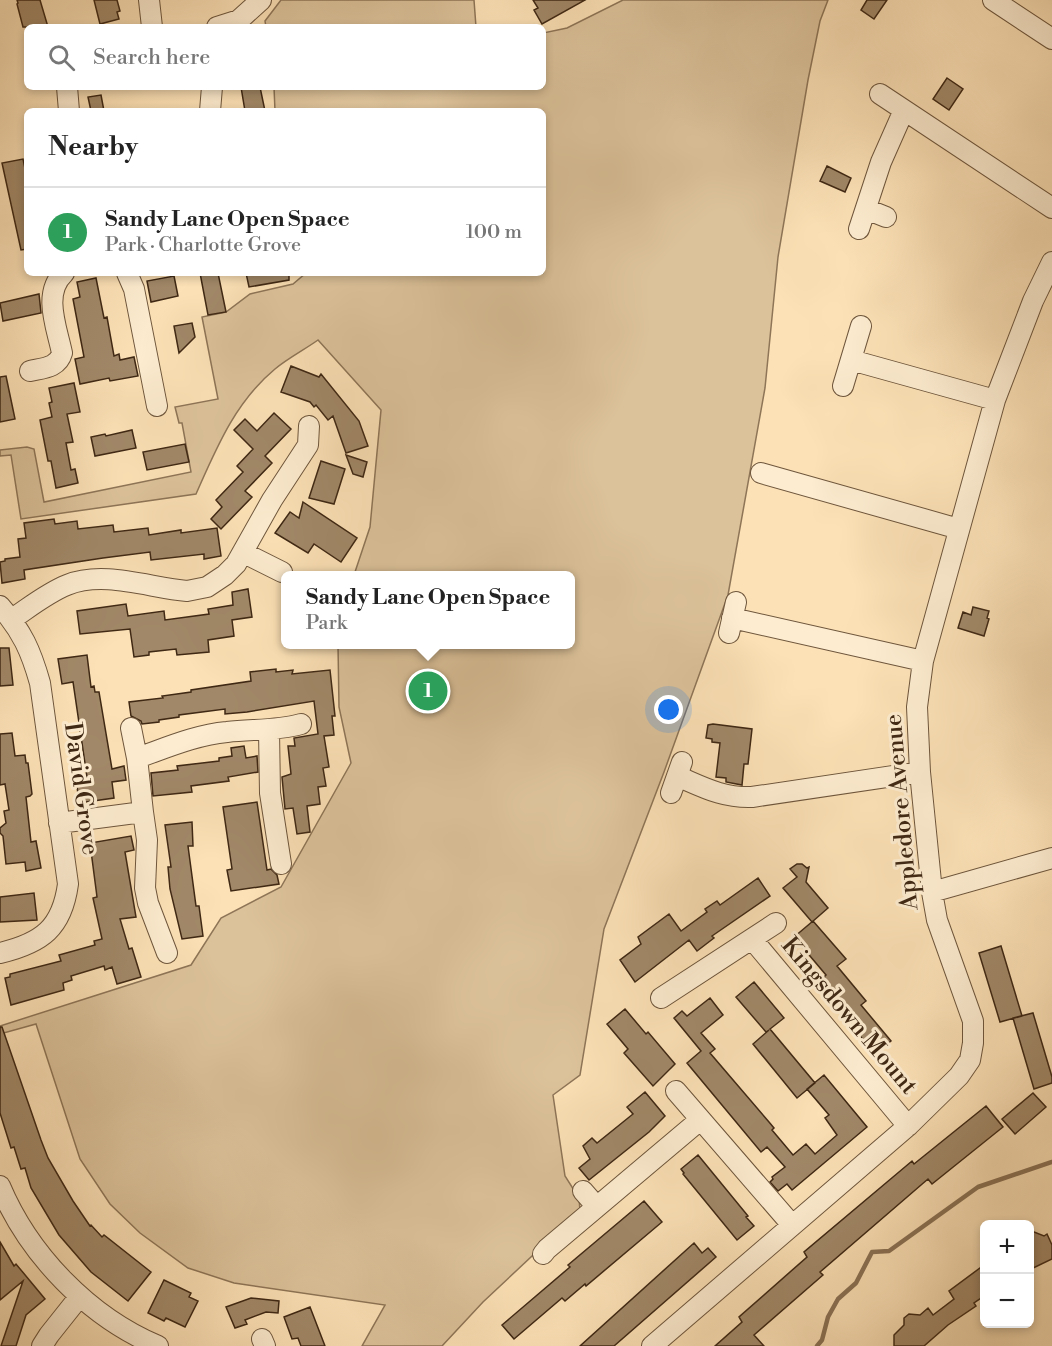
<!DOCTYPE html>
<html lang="en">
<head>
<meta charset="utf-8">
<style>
	body { margin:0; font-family:"Libre Bodoni",serif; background:#f6f6f6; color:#222 }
	.controls { position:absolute; right:18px; bottom:18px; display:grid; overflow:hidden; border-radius:9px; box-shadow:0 3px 9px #0003 }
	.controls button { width:54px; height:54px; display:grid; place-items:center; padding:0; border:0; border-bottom:2px solid #e0e0e0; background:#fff; color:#222; font:30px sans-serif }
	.you { position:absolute; left:669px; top:710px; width:21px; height:21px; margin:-15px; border:4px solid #fff; border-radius:50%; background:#1a73e8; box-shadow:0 0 0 9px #1a73e833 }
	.badge { display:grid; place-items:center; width:39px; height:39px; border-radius:50%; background:#0f766e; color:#fff; font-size:20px; font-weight:700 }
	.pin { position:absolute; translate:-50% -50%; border:3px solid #fff; box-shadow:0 2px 6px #0006 }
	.popup { position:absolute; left:281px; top:571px; width:294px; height:78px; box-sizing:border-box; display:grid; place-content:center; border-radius:9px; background:#fff; filter:drop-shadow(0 2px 4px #0005); font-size:20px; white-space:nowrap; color:#767676 }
	.popup b { font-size:22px; color:#222 }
	.popup::after { content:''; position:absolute; left:50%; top:100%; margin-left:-12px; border:12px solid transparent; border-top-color:#fff }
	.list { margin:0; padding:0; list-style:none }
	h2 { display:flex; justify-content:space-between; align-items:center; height:78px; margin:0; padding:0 24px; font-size:26px }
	h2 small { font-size:20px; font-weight:400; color:#767676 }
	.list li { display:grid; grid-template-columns:39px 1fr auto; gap:18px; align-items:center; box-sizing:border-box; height:90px; padding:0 24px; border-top:2px solid #e0e0e0 }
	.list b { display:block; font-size:22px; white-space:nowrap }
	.list p { margin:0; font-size:20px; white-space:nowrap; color:#767676 }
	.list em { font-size:20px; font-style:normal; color:#767676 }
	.icon { flex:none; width:33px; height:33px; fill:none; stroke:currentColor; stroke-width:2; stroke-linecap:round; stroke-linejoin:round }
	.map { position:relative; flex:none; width:1052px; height:1346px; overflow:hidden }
	.search { position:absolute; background:#fff; box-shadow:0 3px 9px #0003; left:24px; top:24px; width:522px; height:66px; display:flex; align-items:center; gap:15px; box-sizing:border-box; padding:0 21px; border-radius:9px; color:#767676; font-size:22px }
	.panel { position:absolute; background:#fff; box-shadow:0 3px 9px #0003; left:24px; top:108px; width:522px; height:168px; border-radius:9px }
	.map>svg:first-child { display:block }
	.green { fill:#dcc29a; stroke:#8e7557; stroke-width:1.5 }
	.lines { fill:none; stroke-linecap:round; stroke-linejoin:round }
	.stream { stroke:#8a7154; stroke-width:4.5 }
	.building { fill:#a18868; stroke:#3f2814; stroke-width:1.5 }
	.minor-casing { stroke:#6e563c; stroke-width:22 }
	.minor { stroke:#fdecd0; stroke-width:20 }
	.labels { text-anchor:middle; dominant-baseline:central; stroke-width:6; stroke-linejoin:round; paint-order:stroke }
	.street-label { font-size:24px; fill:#3f2814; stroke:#fdecd0 }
</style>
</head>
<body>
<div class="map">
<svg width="1052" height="1346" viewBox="0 0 1052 1346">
	<rect width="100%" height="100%" fill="#fce1b6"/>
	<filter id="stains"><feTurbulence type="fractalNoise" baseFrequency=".00333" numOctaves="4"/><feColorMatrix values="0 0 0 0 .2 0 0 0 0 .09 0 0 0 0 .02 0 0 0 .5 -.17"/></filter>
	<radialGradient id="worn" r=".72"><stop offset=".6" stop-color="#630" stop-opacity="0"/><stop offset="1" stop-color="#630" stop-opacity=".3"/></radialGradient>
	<path class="green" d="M 281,0 L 474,0 L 476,27 L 266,27 L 265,21 Z
		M 623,0 L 828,0 L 820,21 L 808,80 L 778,257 L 765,388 L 728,595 L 664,772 L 604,929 L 580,1075 L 553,1095 L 565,1176 L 579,1198 L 580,1211 L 483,1302 L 442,1346 L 362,1346 L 385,1305 L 234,1283 L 188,1268 L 140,1233 L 110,1204 L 80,1159 L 36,1024 L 0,1034 L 0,1026 L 191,965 L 221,918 L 281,887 L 351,763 L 339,707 L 338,645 L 570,644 L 570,576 L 354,575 L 370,527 L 381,410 L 318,340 C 304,350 288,358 275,369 C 235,402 216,449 196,494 L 21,519 L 11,455 L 0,456 L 0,450 L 27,447 L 34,449 L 44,502 L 191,472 L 182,423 L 179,423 L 175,407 L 218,399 L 202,317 L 226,312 L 250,294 L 293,284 L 306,273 L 543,273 L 543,111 L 275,111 L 274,87 L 543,87 L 543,33 L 567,28 Z"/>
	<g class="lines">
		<path class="stream" d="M 817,1346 L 822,1340 L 828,1317 L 838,1299 L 856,1283 L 872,1252 L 889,1251 L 978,1187 L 1052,1162"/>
	</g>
	<path class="building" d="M 17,0 L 40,0 L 48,27 L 23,27 L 17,4 L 18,3 Z
		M 94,0 L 117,0 L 120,11 L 117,12 L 119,19 L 100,24 Z
		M 533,0 L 585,0 L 542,24 L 534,10 L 538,8 Z
		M 867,0 L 887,0 L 874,19 L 861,10 Z
		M 947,78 L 963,89 L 949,110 L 933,99 Z
		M 241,87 L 260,87 L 265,111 L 245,111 Z
		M 101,95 L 104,111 L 91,111 L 88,97 Z
		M 23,159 L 27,178 L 27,249 L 21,250 L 2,163 Z
		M 827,166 L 851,178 L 845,192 L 820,181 Z
		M 200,273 L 218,273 L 226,312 L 208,315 Z
		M 246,273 L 289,273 L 289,280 L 249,287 Z
		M 174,276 L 178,296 L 151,302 L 147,281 Z
		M 96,278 L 104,318 L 107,317 L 114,356 L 119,354 L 120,360 L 134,357 L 138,376 L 110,381 L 109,378 L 80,384 L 75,359 L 84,357 L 73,299 L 80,297 L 77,282 Z
		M 39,294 L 41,313 L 3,321 L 0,303 Z
		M 192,323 L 195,337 L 179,353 L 174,326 Z
		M 291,366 L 319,377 L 321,374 L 359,421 L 368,446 L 346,453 L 333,416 L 328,420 L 316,405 L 314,407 L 310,402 L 281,392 Z
		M 6,376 L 15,419 L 0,422 L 0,377 Z
		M 74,383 L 80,412 L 67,414 L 73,442 L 66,443 L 71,470 L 75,469 L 78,483 L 56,488 L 51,461 L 48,461 L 40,420 L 52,417 L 49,403 L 52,402 L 49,388 Z
		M 274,413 L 291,429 L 265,456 L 272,463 L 245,491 L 252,497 L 221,529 L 211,519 L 222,507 L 216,500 L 243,472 L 237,466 L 253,449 L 234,430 L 245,419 L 257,431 Z
		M 132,430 L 136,448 L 95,456 L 91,437 L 105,434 L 106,436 Z
		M 185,444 L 189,462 L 147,470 L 143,452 Z
		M 346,455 L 367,462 L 363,477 L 353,474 Z
		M 321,461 L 345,469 L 334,504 L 309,498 Z
		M 303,502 L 357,538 L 341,562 L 314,544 L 308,553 L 275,533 L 290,512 L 299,518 Z
		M 54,519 L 55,524 L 77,521 L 78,529 L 113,525 L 114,532 L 148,528 L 149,535 L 181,530 L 181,533 L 217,528 L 221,556 L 204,559 L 204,554 L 151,560 L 150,552 L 103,558 L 24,570 L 25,579 L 2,583 L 0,562 L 5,561 L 5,559 L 20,557 L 18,539 L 26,538 L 24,523 Z
		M 248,589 L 252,617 L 232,620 L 234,636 L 208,640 L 209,652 L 177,655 L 176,649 L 149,652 L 149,655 L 134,657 L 130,629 L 80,634 L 77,611 L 126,604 L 128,616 L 164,611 L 165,620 L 209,614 L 208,609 L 233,605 L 232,592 Z
		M 973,607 L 989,611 L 987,618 L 989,619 L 984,636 L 958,628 L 963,612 L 971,615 Z
		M 0,648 L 9,648 L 13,685 L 0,686 Z
		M 87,655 L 91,687 L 94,686 L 95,692 L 99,692 L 112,769 L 124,766 L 126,780 L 112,782 L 114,798 L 79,803 L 77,786 L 88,784 L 73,682 L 62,684 L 58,659 Z
		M 276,669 L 276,672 L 293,670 L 292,674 L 330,670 L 335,716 L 332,716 L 334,735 L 324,736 L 329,767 L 323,768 L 326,786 L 318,787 L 320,804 L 307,806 L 310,832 L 297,834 L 293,808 L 285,809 L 282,777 L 291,774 L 288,746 L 295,746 L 294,738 L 318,734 L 314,701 L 247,712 L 225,714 L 225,709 L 179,715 L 179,717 L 159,720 L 159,722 L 142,724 L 141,721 L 131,716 L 129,702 L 163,698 L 162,696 L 191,692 L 191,690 L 251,681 L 250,672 Z
		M 713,724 L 752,729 L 748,764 L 744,764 L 742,785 L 726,782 L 726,778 L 716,777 L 720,743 L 712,742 L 712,739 L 706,738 L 708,725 Z
		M 12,733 L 15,756 L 25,755 L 26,763 L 28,763 L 32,794 L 30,796 L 26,797 L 31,842 L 36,841 L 41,868 L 26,871 L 25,862 L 6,864 L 3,836 L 0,833 L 0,828 L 6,823 L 4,811 L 9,810 L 5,784 L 0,785 L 0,734 Z
		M 244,746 L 246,758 L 257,756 L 258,772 L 228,777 L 229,781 L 191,786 L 192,792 L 153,796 L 151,773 L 178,770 L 177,766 L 219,761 L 219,758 L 232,756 L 231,748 Z
		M 257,802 L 267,870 L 271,869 L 277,875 L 279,884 L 231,891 L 227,870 L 232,869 L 223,807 Z
		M 192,822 L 193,846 L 188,846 L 196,906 L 199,906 L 203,936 L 182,939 L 170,889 L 168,867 L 171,867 L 165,825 Z
		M 131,836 L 134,850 L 125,852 L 136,917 L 120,919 L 129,949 L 132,948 L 141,977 L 117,984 L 112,967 L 105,970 L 104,966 L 71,976 L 72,980 L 63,983 L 64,990 L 11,1005 L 5,978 L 10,977 L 10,974 L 61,961 L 59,955 L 95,945 L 94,941 L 102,939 L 93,898 L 97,897 L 90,843 Z
		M 797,864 L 802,864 L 807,868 L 809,867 L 806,882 L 828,908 L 812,922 L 783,888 L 797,877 L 790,869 Z
		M 758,878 L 770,896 L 712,936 L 714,938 L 697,951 L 689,940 L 635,982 L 620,960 L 641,944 L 638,937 L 669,914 L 681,931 L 707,912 L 705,909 L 717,901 L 720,905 Z
		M 34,893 L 37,920 L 0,922 L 0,897 Z
		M 813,921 L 846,959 L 837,966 L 866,1001 L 861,1005 L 891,1041 L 875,1054 L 845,1018 L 849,1015 L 821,980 L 826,975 L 794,937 Z
		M 1001,946 L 1022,1016 L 1000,1022 L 979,953 Z
		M 754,982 L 784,1018 L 770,1029 L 815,1083 L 797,1098 L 753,1044 L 769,1030 L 766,1032 L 736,997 Z
		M 710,998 L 723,1015 L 701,1033 L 715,1049 L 710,1053 L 769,1122 L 774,1128 L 772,1130 L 793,1155 L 806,1144 L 815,1154 L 837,1135 L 825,1118 L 829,1115 L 807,1089 L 824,1075 L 867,1127 L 792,1190 L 787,1184 L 778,1191 L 770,1182 L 773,1179 L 772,1177 L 785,1167 L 767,1147 L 761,1152 L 687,1063 L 701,1051 L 674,1018 L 682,1011 L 687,1016 Z
		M 625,1009 L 646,1034 L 648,1032 L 675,1064 L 653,1086 L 624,1053 L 628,1049 L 607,1024 Z
		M 1033,1013 L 1052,1077 L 1052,1083 L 1034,1089 L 1013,1018 Z
		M 0,1027 L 2,1027 L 41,1140 L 48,1158 L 73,1201 L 90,1226 L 91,1225 L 102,1237 L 104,1235 L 151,1272 L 128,1301 L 91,1272 L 59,1235 L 31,1188 L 25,1168 L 21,1169 L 14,1147 L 11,1148 L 0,1113 Z
		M 645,1092 L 665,1116 L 649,1132 L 589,1180 L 579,1168 L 590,1159 L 583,1146 L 592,1138 L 597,1143 L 633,1114 L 627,1107 Z
		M 1033,1093 L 1046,1107 L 1015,1134 L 1002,1119 Z
		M 986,1106 L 1003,1127 L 932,1184 L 928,1179 L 820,1272 L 823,1275 L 754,1335 L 764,1346 L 715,1346 L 742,1322 L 739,1317 L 807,1257 L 804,1252 L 912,1161 L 914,1164 Z
		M 698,1155 L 748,1216 L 746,1217 L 754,1226 L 737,1240 L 683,1174 L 684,1173 L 681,1169 Z
		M 644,1201 L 662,1222 L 586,1286 L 585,1284 L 565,1301 L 562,1298 L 514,1339 L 502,1325 L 570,1267 L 568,1265 Z
		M 1029,1230 L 1044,1236 L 1047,1234 L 1052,1245 L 1052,1259 L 1029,1270 Z
		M 0,1242 L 14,1266 L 16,1264 L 45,1299 L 26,1315 L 16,1346 L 1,1346 L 23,1281 L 0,1300 Z
		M 694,1243 L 702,1253 L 708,1248 L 716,1257 L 614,1346 L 580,1346 Z
		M 984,1265 L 984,1296 L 974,1303 L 976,1306 L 948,1325 L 924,1346 L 894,1346 L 894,1335 L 904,1325 L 904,1318 L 909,1314 L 920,1315 L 928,1308 L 933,1315 L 954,1299 L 949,1291 Z
		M 164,1280 L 191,1293 L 189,1297 L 198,1301 L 185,1327 L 166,1318 L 164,1321 L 148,1313 Z
		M 251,1298 L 279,1301 L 278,1313 L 266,1312 L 245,1320 L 247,1324 L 235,1328 L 226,1307 Z
		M 310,1307 L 325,1346 L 301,1346 L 298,1338 L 292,1339 L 284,1317 Z"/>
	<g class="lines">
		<g class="minor-casing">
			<path id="minor" d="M 149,0 L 152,27
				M 993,0 L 1052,39
				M 217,27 L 239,20 L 261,0
				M 67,87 L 69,111
				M 880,94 L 1052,208
				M 210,111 L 212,87
				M 866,209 L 886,217
				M 859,229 L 881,162 L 904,110
				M 127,273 L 134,289 L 157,406
				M 851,360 L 995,400
				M 30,371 C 43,368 58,368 62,353 C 57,328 42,293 64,273
				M 843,386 L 861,326
				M 761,473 L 959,529
				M 244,553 L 282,572
				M 0,606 C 22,631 31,651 40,683 L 68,884 C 62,928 42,943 0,953
				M 732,618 L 923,661
				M 12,619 C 30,607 47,593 67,585 C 104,570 150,588 187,591 L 207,587 L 225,575 L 236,564 L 272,500 L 308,445 L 309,426
				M 729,633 L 736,602
				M 131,728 L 137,758
				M 269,730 L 270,793 L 281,864
				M 677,776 C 703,787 722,798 752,797 L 920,772
				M 671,793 L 682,762
				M 143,812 L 147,840 L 145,888 L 148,903 L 167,953
				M 59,823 L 143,812 L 137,758 C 166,748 195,735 227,732 C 252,729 276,731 301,724
				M 932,892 L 1052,858
				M 752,939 L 908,1126
				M 661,998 L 776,923
				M 676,1091 L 792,1225
				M 0,1186 C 29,1255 89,1317 158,1346
				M 583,1191 L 597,1207
				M 543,1254 L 547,1249 L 700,1120
				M 262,1339 L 265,1346
				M 42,1346 L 49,1335 L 80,1296
				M 652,1346 L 908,1126 L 959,1076 L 970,1060 L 973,1043 L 973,1021 L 937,920 L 932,892 L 920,772 L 917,707 L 923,661 L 995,400 L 1033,301 L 1052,262"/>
		</g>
		<use href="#minor" class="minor"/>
	</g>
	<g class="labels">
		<g class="street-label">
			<text transform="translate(81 789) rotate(82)">David Grove</text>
			<text transform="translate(902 812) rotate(-95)">Appledore Avenue</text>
			<text transform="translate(849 1016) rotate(50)">Kingsdown Mount</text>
		</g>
	</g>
	<rect width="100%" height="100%" filter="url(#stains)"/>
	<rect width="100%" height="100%" fill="url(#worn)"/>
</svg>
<div class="controls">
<button>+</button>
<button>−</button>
</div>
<div class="you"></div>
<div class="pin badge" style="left:428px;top:691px;background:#2e9e5b">1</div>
<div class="popup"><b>Sandy Lane Open Space</b>Park</div>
<div class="search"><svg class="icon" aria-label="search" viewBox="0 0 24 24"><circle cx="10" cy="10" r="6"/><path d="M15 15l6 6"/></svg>Search here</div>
<section class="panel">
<h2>Nearby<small></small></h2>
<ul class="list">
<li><span class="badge" style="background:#2e9e5b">1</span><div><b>Sandy Lane Open Space</b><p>Park · Charlotte Grove</p></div><em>100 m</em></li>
</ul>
</section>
</div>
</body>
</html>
